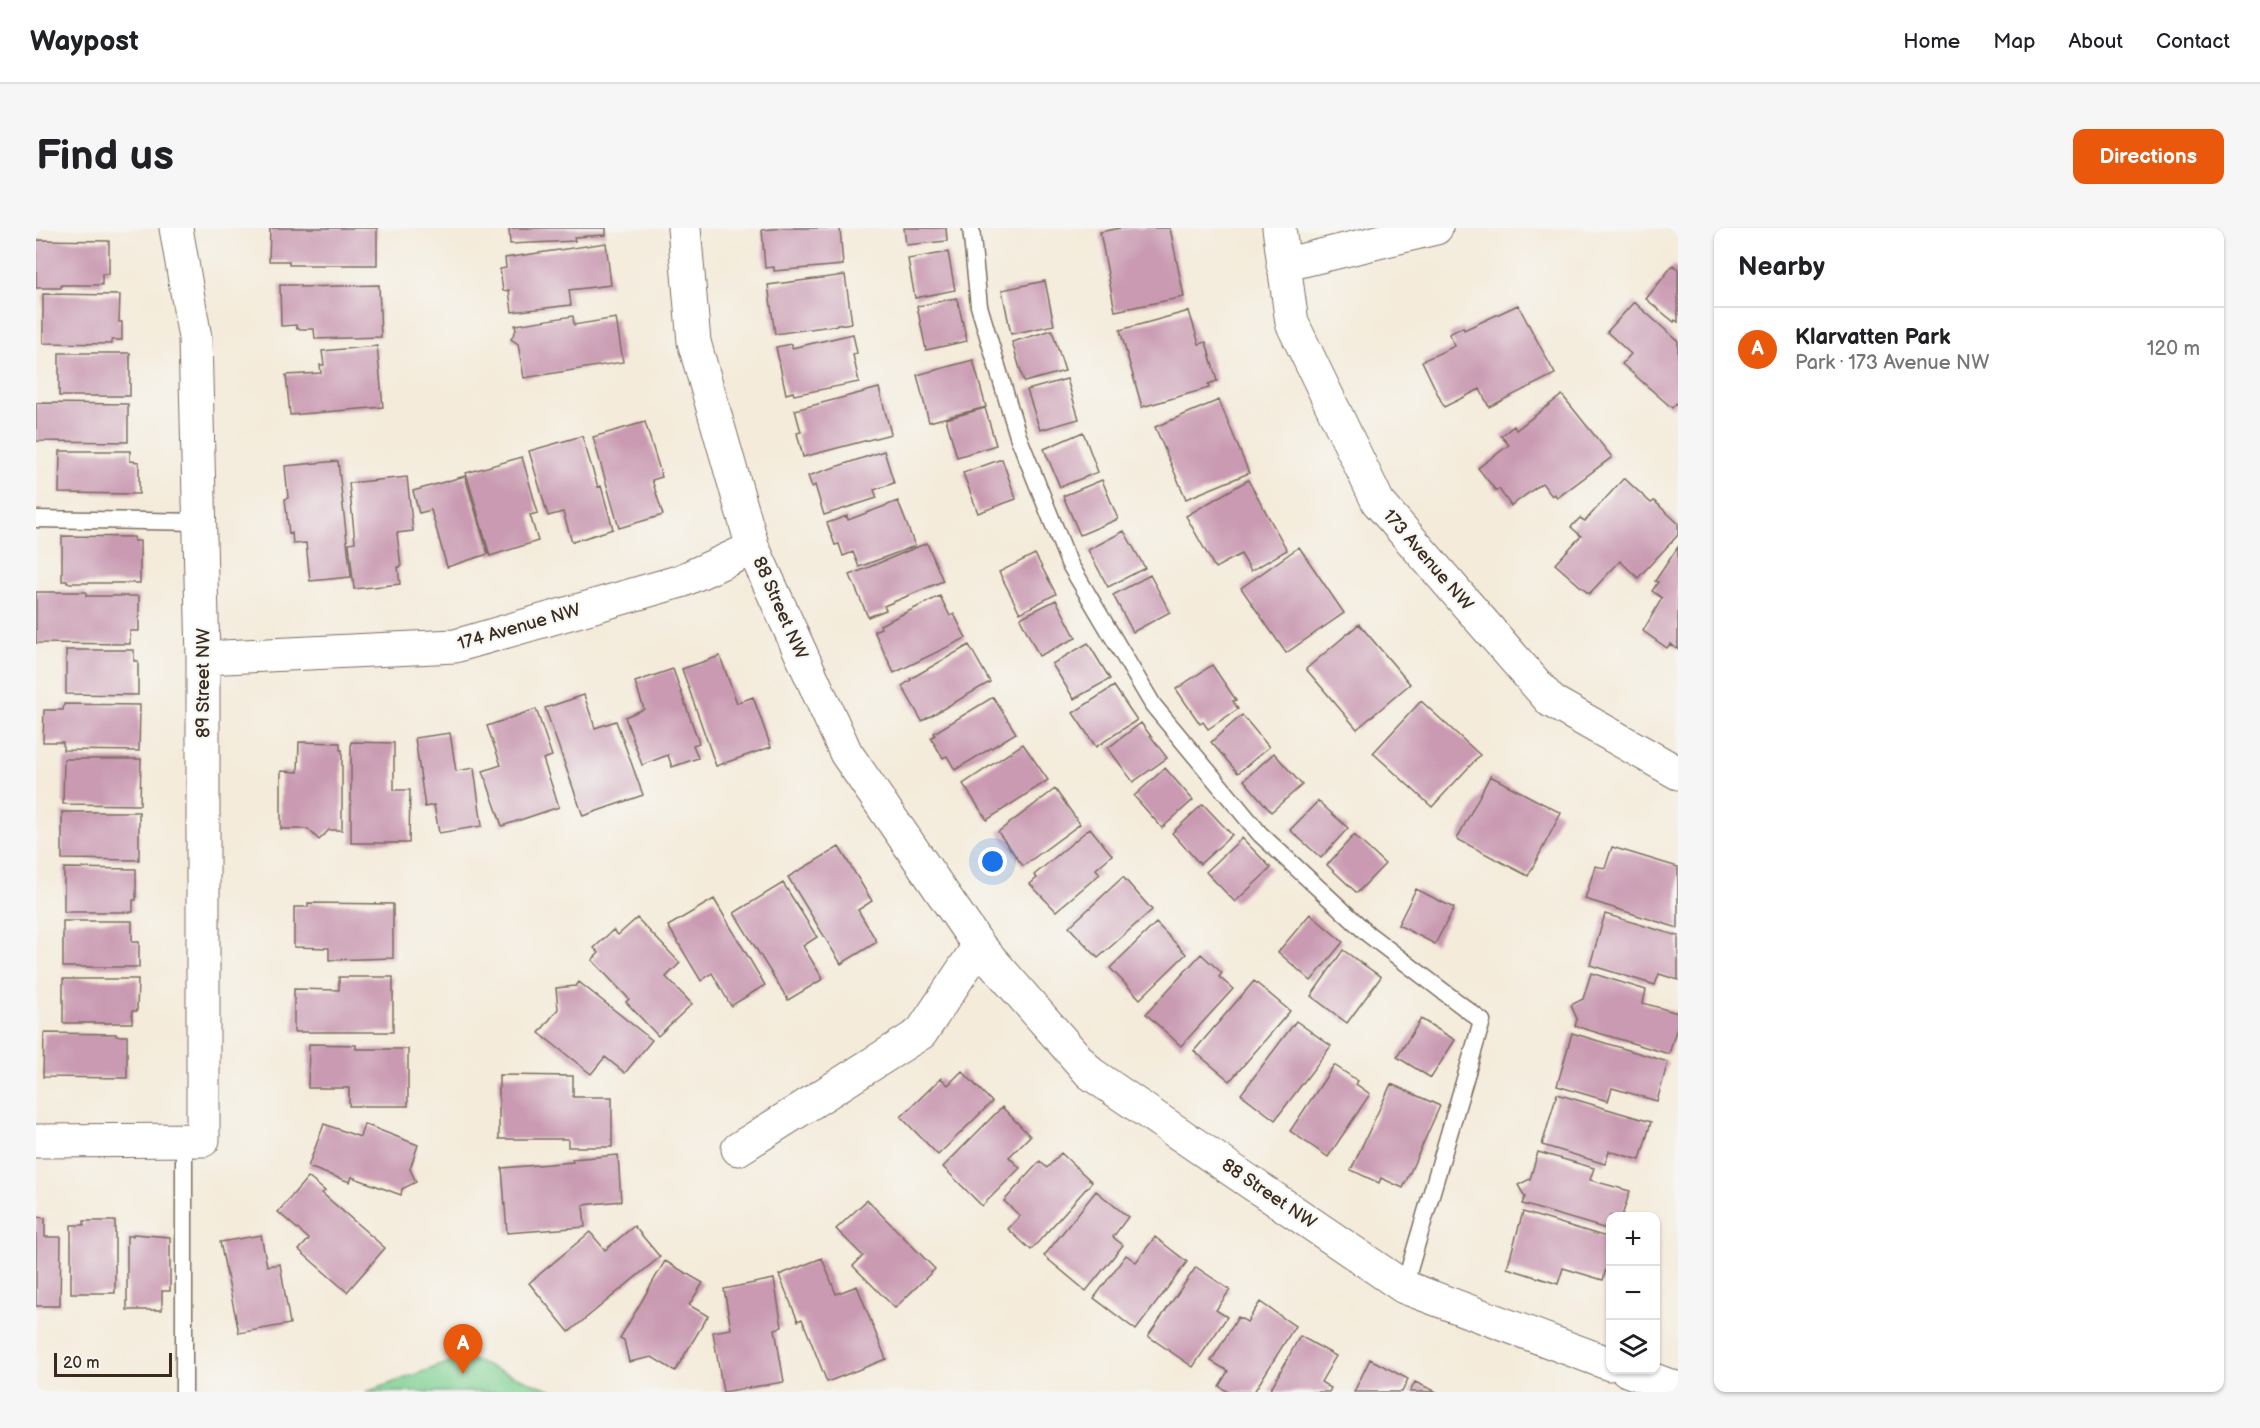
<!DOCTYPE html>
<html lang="en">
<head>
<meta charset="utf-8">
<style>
	body { margin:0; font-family:"Balsamiq Sans",sans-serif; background:#f6f6f6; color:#202124 }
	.controls { position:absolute; right:18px; bottom:18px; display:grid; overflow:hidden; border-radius:12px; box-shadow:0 2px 4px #0004 }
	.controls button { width:54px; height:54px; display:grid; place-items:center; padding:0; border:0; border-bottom:2px solid #e0e0e0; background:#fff; color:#202124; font:30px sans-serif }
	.scale { position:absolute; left:18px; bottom:15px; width:118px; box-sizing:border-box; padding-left:6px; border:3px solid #3b2a1e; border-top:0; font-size:16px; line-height:21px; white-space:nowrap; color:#3b2a1e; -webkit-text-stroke:4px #f6f6f2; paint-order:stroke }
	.you { position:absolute; left:957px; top:634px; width:21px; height:21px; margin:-15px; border:4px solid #fff; border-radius:50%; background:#1a73e8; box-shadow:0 0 0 9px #1a73e833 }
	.badge { display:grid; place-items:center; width:39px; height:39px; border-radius:50%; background:#ea580c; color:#fff; font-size:20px; font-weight:700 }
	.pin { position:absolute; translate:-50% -50px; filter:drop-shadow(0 2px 3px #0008) }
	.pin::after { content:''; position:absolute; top:32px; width:21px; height:18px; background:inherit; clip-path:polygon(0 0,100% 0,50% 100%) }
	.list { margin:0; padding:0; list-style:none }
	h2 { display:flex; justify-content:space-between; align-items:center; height:78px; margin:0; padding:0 24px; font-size:26px }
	h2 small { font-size:20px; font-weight:400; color:#757577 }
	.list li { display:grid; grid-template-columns:39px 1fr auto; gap:18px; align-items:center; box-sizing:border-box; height:84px; padding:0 24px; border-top:2px solid #e0e0e0 }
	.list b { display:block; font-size:22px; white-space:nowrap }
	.list p { margin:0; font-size:20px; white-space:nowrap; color:#757577 }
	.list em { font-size:20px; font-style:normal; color:#757577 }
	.icon { flex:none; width:33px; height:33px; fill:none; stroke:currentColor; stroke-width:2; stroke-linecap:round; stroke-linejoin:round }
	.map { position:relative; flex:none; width:1642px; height:1164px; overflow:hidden; border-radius:12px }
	header { display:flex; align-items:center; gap:36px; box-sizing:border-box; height:84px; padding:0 30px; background:#fff; border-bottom:2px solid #e0e0e0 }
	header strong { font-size:28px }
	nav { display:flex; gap:33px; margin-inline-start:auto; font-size:21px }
	.intro { display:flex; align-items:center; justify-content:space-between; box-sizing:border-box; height:144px; padding:0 36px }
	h1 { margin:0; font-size:42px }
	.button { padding:15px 27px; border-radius:12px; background:#ea580c; color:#fff; font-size:21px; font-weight:700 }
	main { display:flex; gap:36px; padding:0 36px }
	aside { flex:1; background:#fff; border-radius:12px; box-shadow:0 2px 4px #0004 }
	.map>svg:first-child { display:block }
	.green { fill:#7ed091; stroke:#5c7d58; stroke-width:1.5 }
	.building { fill:#c99ab1 }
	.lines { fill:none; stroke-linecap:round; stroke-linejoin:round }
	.lane-casing { stroke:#7c6e60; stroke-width:19 }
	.street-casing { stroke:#7c6e60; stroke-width:35 }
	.secondary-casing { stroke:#7c6e60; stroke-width:35 }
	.lane { stroke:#fff; stroke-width:16 }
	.street { stroke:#fff; stroke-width:33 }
	.secondary { stroke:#fff; stroke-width:33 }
	.labels { text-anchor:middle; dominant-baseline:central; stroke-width:4.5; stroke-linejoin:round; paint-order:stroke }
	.street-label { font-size:18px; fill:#3b2a1e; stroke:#f6f6f2 }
</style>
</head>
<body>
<header>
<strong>Waypost</strong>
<nav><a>Home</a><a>Map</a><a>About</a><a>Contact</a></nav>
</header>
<div class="intro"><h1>Find us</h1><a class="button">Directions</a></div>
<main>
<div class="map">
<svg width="1642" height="1164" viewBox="0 0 1642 1164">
	<rect width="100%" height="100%" fill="#f6f6f2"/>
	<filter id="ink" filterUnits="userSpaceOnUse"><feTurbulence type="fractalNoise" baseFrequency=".0167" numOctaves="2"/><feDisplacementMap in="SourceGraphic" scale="12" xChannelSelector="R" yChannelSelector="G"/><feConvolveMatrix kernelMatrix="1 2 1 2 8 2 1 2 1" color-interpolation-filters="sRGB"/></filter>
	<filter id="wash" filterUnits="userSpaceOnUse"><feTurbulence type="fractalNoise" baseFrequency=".008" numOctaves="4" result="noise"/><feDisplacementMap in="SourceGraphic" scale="24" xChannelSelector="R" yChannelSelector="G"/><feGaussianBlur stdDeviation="1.35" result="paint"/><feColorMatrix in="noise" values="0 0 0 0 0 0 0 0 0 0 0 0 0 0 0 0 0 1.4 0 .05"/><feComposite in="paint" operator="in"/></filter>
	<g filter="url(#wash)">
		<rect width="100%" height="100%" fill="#f4ebda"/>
		<path class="green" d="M 428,1129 L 521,1164 L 330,1164 Z"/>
		<g id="blocks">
			<path class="building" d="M 234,0 L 341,0 L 341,37 L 253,37 L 253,33 L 233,33 Z
				M 473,0 L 570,0 L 570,7 L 538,9 L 539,13 L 474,16 Z
				M 748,0 L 804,0 L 807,37 L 738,43 L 738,39 L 729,40 L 726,2 Z
				M 868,0 L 910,0 L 911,13 L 870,17 Z
				M 1084,0 L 1134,0 L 1148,69 L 1079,83 L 1064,4 Z
				M 0,12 L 73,13 L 73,46 L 66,46 L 66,57 L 25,57 L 25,60 L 0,60 Z
				M 570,15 L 575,57 L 533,62 L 535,77 L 476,84 L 473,62 L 467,63 L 464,41 L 470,40 L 469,30 Z
				M 912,24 L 919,62 L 879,70 L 872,31 Z
				M 1637,37 L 1642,41 L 1642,94 L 1639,92 L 1638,94 L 1610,71 Z
				M 809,47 L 816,95 L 739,106 L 732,57 Z
				M 1009,53 L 1018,97 L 975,106 L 966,62 Z
				M 244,57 L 264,57 L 264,59 L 343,57 L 345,109 L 279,111 L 278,101 L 261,101 L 260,97 L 245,98 Z
				M 7,66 L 84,67 L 83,94 L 86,94 L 86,112 L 76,112 L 76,116 L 7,115 Z
				M 921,70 L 931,113 L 890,122 L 881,78 Z
				M 1598,74 L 1642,113 L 1642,173 L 1636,180 L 1586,136 L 1595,126 L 1571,104 Z
				M 1482,77 L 1519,146 L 1453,179 L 1444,161 L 1408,179 L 1386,133 L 1419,118 L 1413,106 L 1427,99 L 1428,102 Z
				M 1153,83 L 1163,116 L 1170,114 L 1181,153 L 1172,156 L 1173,160 L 1106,179 L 1084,102 Z
				M 537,88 L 538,97 L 580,90 L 587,134 L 488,150 L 482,116 L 475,111 L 480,102 L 479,97 Z
				M 1016,102 L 1029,143 L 988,154 L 976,114 Z
				M 817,106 L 821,125 L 817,127 L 823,154 L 758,167 L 757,164 L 750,166 L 740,119 L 756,116 L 756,120 Z
				M 341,118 L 347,179 L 254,187 L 250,147 L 285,145 L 284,137 L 288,137 L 286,123 Z
				M 23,125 L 94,125 L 94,168 L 23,168 Z
				M 937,132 L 950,179 L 893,194 L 881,147 Z
				M 1031,151 L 1043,191 L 1004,202 L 991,162 Z
				M 843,160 L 855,206 L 767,229 L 761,205 L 765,204 L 759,182 Z
				M 1526,167 L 1576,229 L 1521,270 L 1519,266 L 1516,268 L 1506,255 L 1475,278 L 1463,261 L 1460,263 L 1442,240 L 1473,217 L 1465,208 L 1478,198 L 1480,202 Z
				M 1183,172 L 1213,245 L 1150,271 L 1119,199 Z
				M 0,175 L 92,176 L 92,214 L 0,213 Z
				M 949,180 L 960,217 L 921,229 L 910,191 Z
				M 609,194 L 626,249 L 616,252 L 627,287 L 583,300 L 557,209 Z
				M 1047,204 L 1062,244 L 1024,259 L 1008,221 Z
				M 546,208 L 562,259 L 565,258 L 577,301 L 536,314 L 527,284 L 512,288 L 493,223 Z
				M 24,223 L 94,223 L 94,233 L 103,234 L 103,266 L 23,265 Z
				M 848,223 L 858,255 L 838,262 L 841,270 L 788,287 L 779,257 L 776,259 L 772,248 Z
				M 486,229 L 502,285 L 494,287 L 502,313 L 454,328 L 430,245 Z
				M 966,231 L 980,271 L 942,285 L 927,245 Z
				M 302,233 L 315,349 L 274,353 L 270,315 L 257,316 L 256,305 L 253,306 L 249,271 L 252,270 L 249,238 Z
				M 429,248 L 452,326 L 411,339 L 395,282 L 383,285 L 377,263 Z
				M 371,249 L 377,303 L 361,305 L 365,339 L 362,339 L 364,356 L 318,361 L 313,315 L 319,314 L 313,255 Z
				M 1588,250 L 1615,275 L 1618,273 L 1642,295 L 1642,307 L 1602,350 L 1584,333 L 1553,366 L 1519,336 L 1545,308 L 1535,299 L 1544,290 L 1549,293 Z
				M 1066,252 L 1082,291 L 1044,307 L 1027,268 Z
				M 1212,252 L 1251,322 L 1215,343 L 1205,326 L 1179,340 L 1150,288 Z
				M 862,273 L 879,318 L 823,339 L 817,324 L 807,328 L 803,316 L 799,317 L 791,295 L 811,288 L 812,292 Z
				M 1088,303 L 1109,340 L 1072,359 L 1052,322 Z
				M 26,308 L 98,309 L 98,313 L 104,313 L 104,355 L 31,355 L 31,353 L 26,353 Z
				M 891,315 L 907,353 L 848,378 L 850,382 L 832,389 L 814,347 Z
				M 1263,319 L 1308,385 L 1250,425 L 1205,360 Z
				M 1642,319 L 1642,421 L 1634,416 L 1631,420 L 1607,403 L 1626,370 L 1616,363 L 1622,354 L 1619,353 Z
				M 999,326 L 1020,366 L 984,385 L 963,344 Z
				M 1114,347 L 1134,384 L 1097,404 L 1077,367 Z
				M 0,364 L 50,364 L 50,368 L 103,368 L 103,403 L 94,403 L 94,416 L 0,415 Z
				M 904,368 L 914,388 L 918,386 L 930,410 L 858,445 L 838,403 L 845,400 L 844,397 Z
				M 1020,372 L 1040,410 L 1003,428 L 984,390 Z
				M 1323,396 L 1374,456 L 1321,501 L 1270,441 Z
				M 1052,415 L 1074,451 L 1038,471 L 1016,436 Z
				M 933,417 L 954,454 L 886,493 L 866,458 L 875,452 L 874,451 Z
				M 30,422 L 98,422 L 98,433 L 102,433 L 102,467 L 30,466 Z
				M 684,428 L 701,475 L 717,469 L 735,519 L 680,538 L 646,441 Z
				M 1176,437 L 1200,472 L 1197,473 L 1202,481 L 1172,501 L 1167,494 L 1164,496 L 1140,461 Z
				M 637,441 L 663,515 L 657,517 L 662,530 L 636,539 L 632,527 L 606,537 L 589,489 L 608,481 L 599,454 Z
				M 1078,458 L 1101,492 L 1060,519 L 1037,485 Z
				M 548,467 L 559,500 L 580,493 L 607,567 L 547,588 L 509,480 Z
				M 957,469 L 980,505 L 919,542 L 911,528 L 907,530 L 895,510 L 899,507 L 898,505 Z
				M 1385,473 L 1444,527 L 1396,579 L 1337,525 Z
				M 28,476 L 104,477 L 103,523 L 27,522 L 27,514 L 7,514 L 8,482 L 27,482 Z
				M 500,481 L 516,528 L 507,531 L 523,579 L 466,598 L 447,543 L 465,537 L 451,498 Z
				M 1206,487 L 1233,519 L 1202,545 L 1175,514 Z
				M 1105,495 L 1131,530 L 1097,554 L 1072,520 Z
				M 414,505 L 420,543 L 438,540 L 446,598 L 403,605 L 398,577 L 389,579 L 379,510 Z
				M 263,514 L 304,515 L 304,522 L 306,522 L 306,602 L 293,602 L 283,612 L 272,601 L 245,601 L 245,543 L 262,544 Z
				M 315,514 L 358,515 L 358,562 L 374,562 L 373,615 L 315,615 Z
				M 987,516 L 1012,552 L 951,592 L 927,556 Z
				M 1238,525 L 1266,557 L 1235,584 L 1208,552 Z
				M 28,531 L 105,531 L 104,577 L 27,576 Z
				M 1129,540 L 1157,572 L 1126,600 L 1098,568 Z
				M 1454,548 L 1525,585 L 1492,648 L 1421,611 Z
				M 1019,561 L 1044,596 L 987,638 L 962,604 Z
				M 1282,573 L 1312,600 L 1285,630 L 1254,602 Z
				M 1167,576 L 1196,607 L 1164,636 L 1136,605 Z
				M 26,584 L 103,584 L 103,632 L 26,631 Z
				M 1054,600 L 1076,627 L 1060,641 L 1064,646 L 1020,683 L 994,656 L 1001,650 L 998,647 Z
				M 1318,607 L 1349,636 L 1321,665 L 1291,637 Z
				M 1206,610 L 1235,640 L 1199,674 L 1170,644 Z
				M 803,619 L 836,673 L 822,682 L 841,714 L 805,736 L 752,649 Z
				M 1576,619 L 1642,639 L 1642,700 L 1549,671 L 1559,638 L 1569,640 Z
				M 28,640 L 100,641 L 100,672 L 97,672 L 97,684 L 28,684 Z
				M 1087,649 L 1116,682 L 1062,730 L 1033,699 Z
				M 747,655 L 781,709 L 767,718 L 787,751 L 752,772 L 698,685 Z
				M 1380,661 L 1418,680 L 1399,716 L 1362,697 Z
				M 678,671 L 729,757 L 695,778 L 676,745 L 665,753 L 632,698 Z
				M 272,675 L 357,676 L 357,730 L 293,732 L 293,720 L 258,719 L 258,679 L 272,679 Z
				M 1274,686 L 1307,714 L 1275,753 L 1242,724 Z
				M 1569,686 L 1642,708 L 1642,752 L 1623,746 L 1619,757 L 1554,737 Z
				M 601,690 L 644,735 L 630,749 L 656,776 L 622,808 L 590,774 L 593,771 L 556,732 L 563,725 L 558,720 L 577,702 L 582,707 Z
				M 27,693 L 96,693 L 96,714 L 103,714 L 103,739 L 27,739 Z
				M 1120,695 L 1150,726 L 1104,771 L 1074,740 Z
				M 1307,722 L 1345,749 L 1311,795 L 1275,768 Z
				M 1165,726 L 1186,745 L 1183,749 L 1197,761 L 1145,818 L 1110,786 Z
				M 1555,745 L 1610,762 L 1607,775 L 1642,785 L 1642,796 L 1633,826 L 1539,798 L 1541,791 L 1535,777 L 1547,771 Z
				M 303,749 L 357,749 L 357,804 L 258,804 L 258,761 L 303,762 Z
				M 27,751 L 102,751 L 101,783 L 96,783 L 96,795 L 27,795 Z
				M 1218,753 L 1254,783 L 1194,853 L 1158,823 Z
				M 543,754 L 616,812 L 589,845 L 569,829 L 555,846 L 503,805 L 522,781 L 520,760 L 540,758 Z
				M 1385,791 L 1419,812 L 1395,850 L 1361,829 Z
				M 1260,793 L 1295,818 L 1239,892 L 1205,866 Z
				M 8,805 L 80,806 L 80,808 L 91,808 L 91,850 L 7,849 Z
				M 1536,805 L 1632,834 L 1621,873 L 1576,860 L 1572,873 L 1521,858 Z
				M 273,816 L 320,817 L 320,821 L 372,821 L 372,878 L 313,878 L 313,860 L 272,860 Z
				M 1298,837 L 1322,853 L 1320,856 L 1334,866 L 1292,929 L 1254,903 Z
				M 926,843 L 956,874 L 902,927 L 865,889 L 905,850 L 912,857 Z
				M 463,847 L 537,848 L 537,869 L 576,869 L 576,919 L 532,919 L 532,911 L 463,911 Z
				M 1355,856 L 1404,878 L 1367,960 L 1345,950 L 1343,955 L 1315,942 Z
				M 1521,866 L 1615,894 L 1604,932 L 1573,923 L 1569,936 L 1506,917 Z
				M 966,879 L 994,908 L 973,929 L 984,940 L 946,978 L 907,939 Z
				M 288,896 L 324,909 L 328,896 L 382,917 L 374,941 L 380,954 L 366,961 L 365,967 L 316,949 L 314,954 L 272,939 Z
				M 1502,924 L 1558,940 L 1554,952 L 1594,963 L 1586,988 L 1574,988 L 1574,1002 L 1486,976 L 1489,969 L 1482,957 L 1494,951 Z
				M 1025,925 L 1056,954 L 995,1022 L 972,1001 L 984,988 L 968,973 L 1004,933 L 1011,940 Z
				M 582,927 L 585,973 L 547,977 L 549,999 L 471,1005 L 466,940 L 537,934 L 536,931 Z
				M 272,949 L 289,963 L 286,965 L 349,1020 L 311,1064 L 263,1022 L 273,1011 L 242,984 Z
				M 1060,963 L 1092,989 L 1077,1009 L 1087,1017 L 1050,1063 L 1008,1028 Z
				M 831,972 L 899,1041 L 859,1080 L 817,1038 L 827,1028 L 800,1001 Z
				M 1487,984 L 1574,1010 L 1574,1027 L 1567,1052 L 1527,1040 L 1522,1056 L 1471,1040 Z
				M 0,989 L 9,990 L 9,1009 L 25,1009 L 24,1078 L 0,1078 Z
				M 48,993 L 79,993 L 79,1065 L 35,1065 L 35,997 L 48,997 Z
				M 598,998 L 624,1029 L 533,1104 L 493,1055 L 554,1004 L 569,1022 Z
				M 97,1006 L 134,1009 L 134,1063 L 126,1063 L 126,1082 L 91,1082 L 91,1008 L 97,1008 Z
				M 225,1007 L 231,1038 L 244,1036 L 254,1096 L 203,1105 L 184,1014 Z
				M 1119,1009 L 1151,1034 L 1100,1102 L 1058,1070 L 1090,1027 L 1100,1034 Z
				M 786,1030 L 800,1066 L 821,1058 L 850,1131 L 791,1154 L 766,1091 L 762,1093 L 743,1047 Z
				M 629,1033 L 667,1055 L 653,1077 L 672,1088 L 639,1143 L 616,1129 L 593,1134 L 588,1112 L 584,1110 Z
				M 1160,1039 L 1194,1062 L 1180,1082 L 1191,1089 L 1157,1139 L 1112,1108 Z
				M 738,1051 L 746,1099 L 739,1101 L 748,1154 L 687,1164 L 677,1104 L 695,1101 L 688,1061 Z
				M 1224,1074 L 1259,1098 L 1218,1164 L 1192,1164 L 1183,1158 L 1192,1143 L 1175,1133 L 1202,1089 L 1211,1094 Z
				M 1264,1108 L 1300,1128 L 1285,1154 L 1295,1160 L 1293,1164 L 1233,1164 Z
				M 1334,1131 L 1372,1151 L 1366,1164 L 1318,1164 Z
				M 1379,1154 L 1401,1164 L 1374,1164 Z"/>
		</g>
	</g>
	<g filter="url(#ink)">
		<use href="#blocks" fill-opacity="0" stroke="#7c6e60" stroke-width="1.5"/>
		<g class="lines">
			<g class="lane-casing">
				<path id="lane" d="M 935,0 L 943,78 L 982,208 L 1033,335 L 1117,477 L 1224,606 L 1332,706 L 1446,793 L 1368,1059
					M 0,291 L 164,294
					M 148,912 L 148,1164"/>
			</g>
			<g class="street-casing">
				<path id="street" d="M 648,0 L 658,114 L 717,320 L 810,525 L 943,718 L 1054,845 L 1368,1059 L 1574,1136
					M 1247,37 L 1400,0
					M 167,430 L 419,418 L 645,353 L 717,320
					M 0,913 L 167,912 L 167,430 L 159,110 L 140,0
					M 702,921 L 885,805 L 943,718
					M 1591,1142 L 1642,1161"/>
			</g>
			<g class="secondary-casing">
				<path id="secondary" d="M 1243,0 L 1256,95 L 1342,274 L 1515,473 L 1642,545"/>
			</g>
			<use href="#lane" class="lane"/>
			<use href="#street" class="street"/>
			<use href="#secondary" class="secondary"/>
		</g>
	</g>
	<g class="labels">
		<g class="street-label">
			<text transform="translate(1392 332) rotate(49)">173 Avenue NW</text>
			<text transform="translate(744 380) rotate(66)">88 Street NW</text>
			<text transform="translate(483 399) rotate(-16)">174 Avenue NW</text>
			<text transform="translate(167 455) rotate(-90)">89 Street NW</text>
			<text transform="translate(1233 966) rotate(34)">88 Street NW</text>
		</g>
	</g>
</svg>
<div class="controls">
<button>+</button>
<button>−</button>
<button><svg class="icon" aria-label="layers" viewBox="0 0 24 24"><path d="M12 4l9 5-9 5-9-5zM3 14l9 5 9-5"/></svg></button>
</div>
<div class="scale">20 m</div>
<div class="you"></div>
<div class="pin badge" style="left:427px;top:1146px">A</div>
</div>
<aside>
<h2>Nearby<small></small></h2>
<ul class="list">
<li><span class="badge">A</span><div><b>Klarvatten Park</b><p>Park · 173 Avenue NW</p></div><em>120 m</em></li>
</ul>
</aside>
</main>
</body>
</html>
